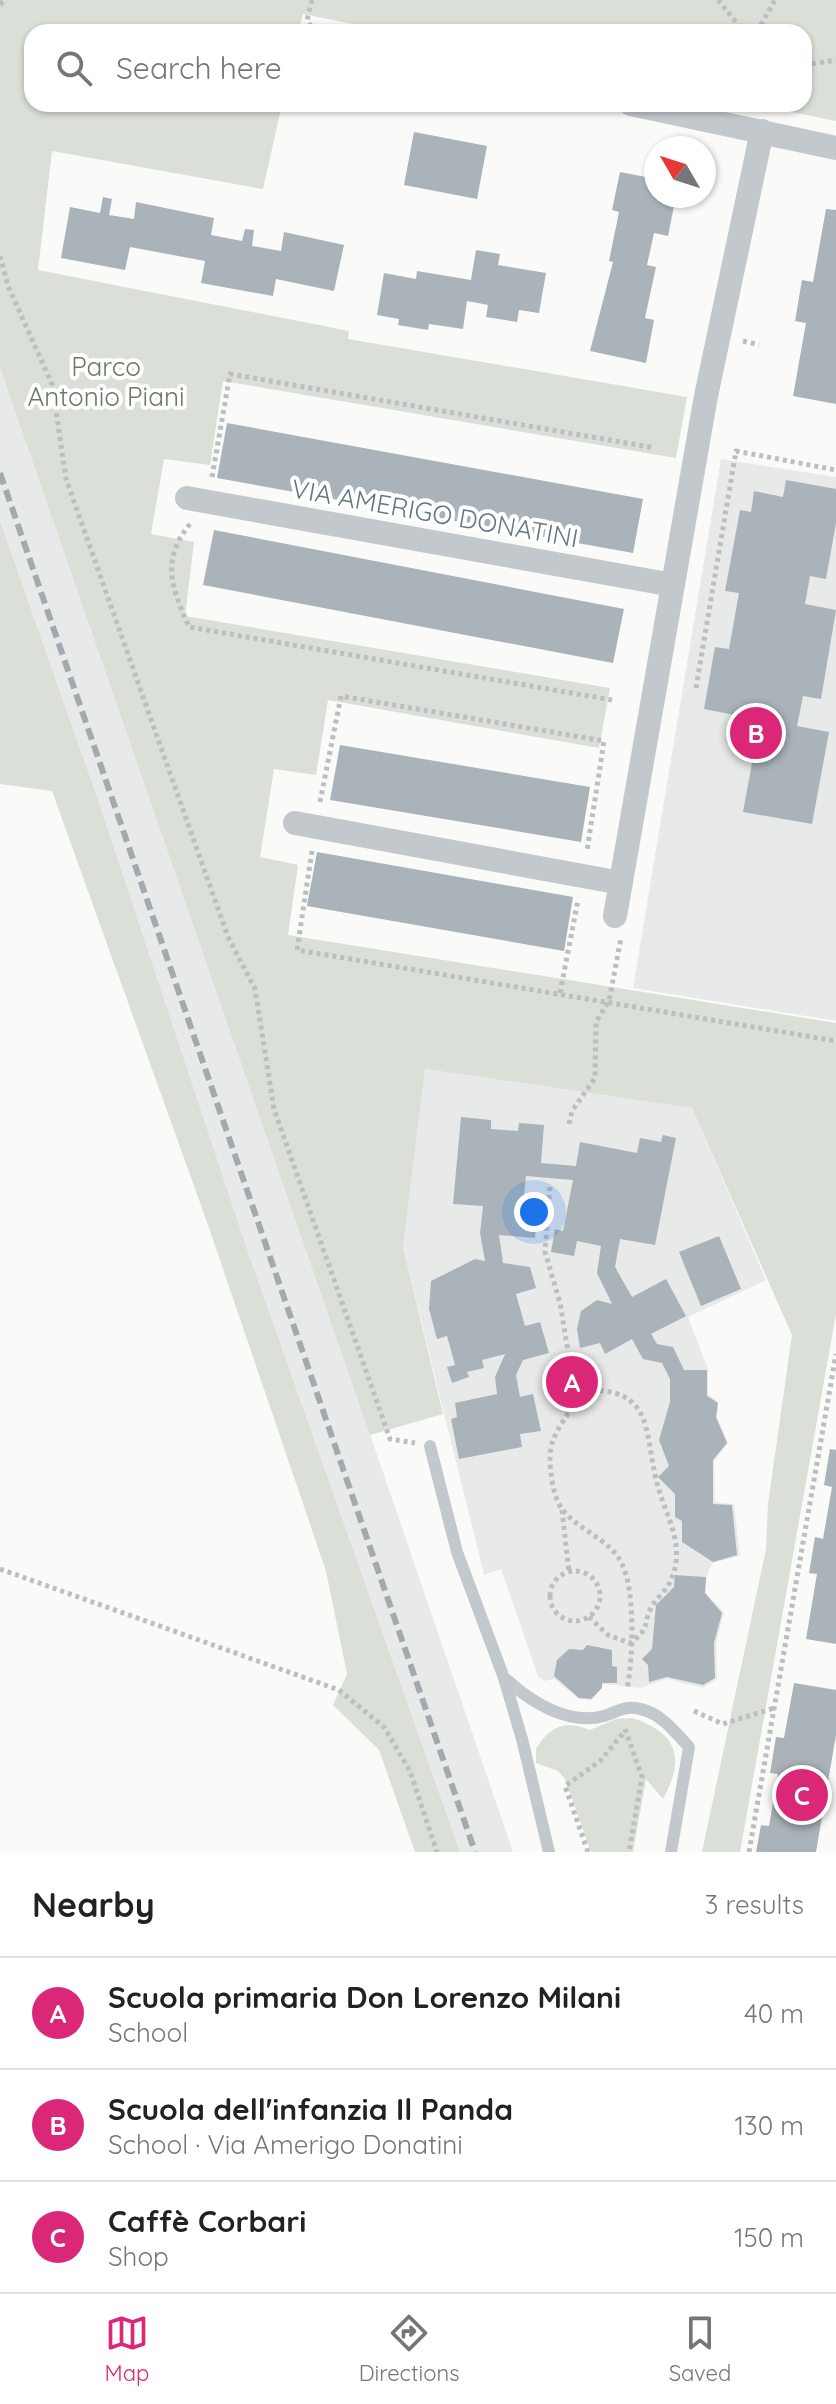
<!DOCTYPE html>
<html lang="en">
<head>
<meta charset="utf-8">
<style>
	body { margin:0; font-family:Quicksand,sans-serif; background:#f2f2f2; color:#222 }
	.compass { position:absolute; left:644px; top:136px; width:72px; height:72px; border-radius:50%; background:#fff; box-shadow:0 2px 6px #0004; rotate:309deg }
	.you { position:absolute; left:534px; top:1212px; width:28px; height:28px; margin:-20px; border:6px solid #fff; border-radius:50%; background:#1a73e8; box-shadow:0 0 0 12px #1a73e833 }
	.badge { display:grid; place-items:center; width:52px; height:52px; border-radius:50%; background:#db2777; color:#fff; font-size:26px; font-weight:700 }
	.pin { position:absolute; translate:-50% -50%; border:4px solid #fff; box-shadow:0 2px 8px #0006 }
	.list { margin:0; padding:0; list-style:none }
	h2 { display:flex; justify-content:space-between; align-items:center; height:104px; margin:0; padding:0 32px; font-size:34px }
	h2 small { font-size:26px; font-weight:400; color:#767676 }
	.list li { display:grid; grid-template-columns:52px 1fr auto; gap:24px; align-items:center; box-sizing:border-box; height:112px; padding:0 32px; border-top:2px solid #e0e0e0 }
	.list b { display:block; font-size:30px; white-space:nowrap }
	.list p { margin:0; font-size:26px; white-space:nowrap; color:#767676 }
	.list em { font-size:26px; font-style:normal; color:#767676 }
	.icon { flex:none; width:44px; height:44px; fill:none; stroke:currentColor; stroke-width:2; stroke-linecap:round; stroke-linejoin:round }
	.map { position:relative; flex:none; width:836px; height:1852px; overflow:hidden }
	.search { position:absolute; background:#fff; box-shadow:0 2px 6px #0004; left:24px; right:24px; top:24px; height:88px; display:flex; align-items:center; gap:20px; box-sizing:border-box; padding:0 28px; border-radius:24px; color:#767676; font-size:30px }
	.sheet { height:440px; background:#fff }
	nav { display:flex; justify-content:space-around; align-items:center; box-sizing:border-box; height:112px; border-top:2px solid #e0e0e0; background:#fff; font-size:22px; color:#767676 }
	nav a { display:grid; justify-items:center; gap:4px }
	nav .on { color:#db2777 }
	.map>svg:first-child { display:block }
	.built { fill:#e8e9e9 }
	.green { fill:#dadfd7 }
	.building { fill:#aab3b9 }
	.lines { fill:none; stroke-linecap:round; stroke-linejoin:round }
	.path { stroke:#bbbfc2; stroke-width:5; stroke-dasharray:4 4; stroke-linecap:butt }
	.service { stroke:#c3c8cc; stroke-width:12 }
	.minor { stroke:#c3c8cc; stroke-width:24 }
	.rail { stroke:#a2aab0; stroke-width:6; stroke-dasharray:12 6; stroke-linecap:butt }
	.labels { text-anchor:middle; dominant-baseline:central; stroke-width:8; stroke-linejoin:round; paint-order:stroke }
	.park-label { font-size:26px; fill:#687a64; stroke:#fff }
	.street-label { font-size:26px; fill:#657683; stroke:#fff }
</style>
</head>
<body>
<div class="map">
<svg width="836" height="1852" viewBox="0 0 836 1852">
	<rect width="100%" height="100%" fill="#fafaf8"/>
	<path class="built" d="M 0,353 L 513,1852 L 460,1852 L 248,1252 L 96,794 L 0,521 Z
		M 721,459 L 836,477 L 836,1021 L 633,988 Z
		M 425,1069 L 692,1108 L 766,1280 L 688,1317 L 708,1369 L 708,1394 L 718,1402 L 717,1417 L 728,1443 L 714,1461 L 715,1502 L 734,1504 L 740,1556 L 712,1563 L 707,1576 L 705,1593 L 724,1612 L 716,1643 L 717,1679 L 703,1688 L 667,1679 L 640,1688 L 604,1684 L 592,1700 L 579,1699 L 554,1679 L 544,1681 L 538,1676 L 501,1569 L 484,1575 L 403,1247 Z"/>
	<path class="green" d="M 0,0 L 836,0 L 836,121 L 752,104 L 804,104 L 804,32 L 393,32 L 303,14 L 298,32 L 32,32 L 32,104 L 282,104 L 263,189 L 52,151 L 38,270 L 349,331 L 348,339 L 687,397 L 676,458 L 223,381 L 210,465 L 164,459 L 151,534 L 194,542 L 185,616 L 610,688 L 599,748 L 328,700 L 316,775 L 274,769 L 260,857 L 298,865 L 288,935 L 836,1023 L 836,1314 L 740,1852 L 702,1852 L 766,1549 L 768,1504 L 792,1335 L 692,1108 L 425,1069 L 403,1247 L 443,1414 L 370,1435 L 0,367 Z
		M 0,521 L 96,794 L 248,1252 L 460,1852 L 415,1852 L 379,1750 L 333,1705 L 347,1674 L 326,1571 L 207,1222 L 52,791 L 0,784 Z
		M 632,1718 C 677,1733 686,1757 663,1799 L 646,1779 L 633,1852 L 591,1852 L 565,1779 L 558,1771 L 536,1763 L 536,1749 C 550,1726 565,1720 590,1730 L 616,1719 Z"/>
	<path class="building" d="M 414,132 L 487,146 L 477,199 L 404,185 Z
		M 620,172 L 656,179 L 656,196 L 676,196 L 668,236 L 654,233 L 647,265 L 656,267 L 645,318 L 654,320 L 646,363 L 590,351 L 613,262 L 609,261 L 619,212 L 612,210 Z
		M 103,197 L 112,199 L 109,215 L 134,219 L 136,202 L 214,218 L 211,235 L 242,241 L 245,229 L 254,230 L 252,246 L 281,251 L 284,232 L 344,245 L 334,291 L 276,279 L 273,296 L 201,283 L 205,261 L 130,247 L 125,270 L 61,258 L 70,207 L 100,213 Z
		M 826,209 L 836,210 L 836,404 L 793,396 L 806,323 L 795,321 L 802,280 L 813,282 Z
		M 476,250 L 500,254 L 498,265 L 546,273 L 539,313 L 519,310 L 517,322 L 486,317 L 488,305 L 467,301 L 463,329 L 429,324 L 428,330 L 398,325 L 399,319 L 377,315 L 384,273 L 416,279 L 417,271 L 471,280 Z
		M 227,423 L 643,499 L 633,553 L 217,478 Z
		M 786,480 L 836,489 L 836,523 L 826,579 L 810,576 L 805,604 L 836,610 L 821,699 L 803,696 L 797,726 L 829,732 L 812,824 L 743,812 L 760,720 L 704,709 L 715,647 L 729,649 L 739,593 L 725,591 L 740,510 L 751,512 L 754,491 L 783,497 Z
		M 214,530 L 624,609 L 613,663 L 203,585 Z
		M 340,745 L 590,787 L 581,842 L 330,800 Z
		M 317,852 L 573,897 L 564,951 L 307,906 Z
		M 461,1117 L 491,1120 L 491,1129 L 518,1131 L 519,1123 L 544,1125 L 541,1163 L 576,1166 L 580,1142 L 637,1153 L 640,1138 L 661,1142 L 663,1135 L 676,1138 L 655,1245 L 620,1239 L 615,1267 L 632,1297 L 666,1279 L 686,1316 L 651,1334 L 657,1344 L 673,1347 L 684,1370 L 707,1370 L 707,1396 L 718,1403 L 716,1417 L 727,1443 L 713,1460 L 713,1504 L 732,1505 L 737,1555 L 713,1562 L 682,1542 L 682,1521 L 675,1517 L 675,1494 L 658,1477 L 669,1466 L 659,1440 L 670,1402 L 670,1379 L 662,1363 L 643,1359 L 632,1339 L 605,1354 L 600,1343 L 580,1348 L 577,1329 L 581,1311 L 597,1300 L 612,1304 L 597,1273 L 601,1246 L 577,1241 L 574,1256 L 551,1252 L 555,1229 L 563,1231 L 573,1180 L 526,1176 L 524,1195 L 538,1196 L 535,1238 L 499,1235 L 503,1263 L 530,1267 L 536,1288 L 516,1294 L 525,1326 L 540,1322 L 549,1353 L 523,1360 L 516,1375 L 520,1397 L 533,1394 L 541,1431 L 520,1434 L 522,1447 L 459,1459 L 451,1419 L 457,1417 L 455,1403 L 497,1394 L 495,1377 L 505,1354 L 482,1360 L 484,1368 L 467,1372 L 469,1377 L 452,1383 L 447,1367 L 455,1365 L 447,1336 L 437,1339 L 429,1309 L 431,1281 L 475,1259 L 485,1261 L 480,1233 L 483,1206 L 453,1204 Z
		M 719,1236 L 741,1289 L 701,1306 L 679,1252 Z
		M 830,1449 L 836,1450 L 836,1644 L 806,1639 L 817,1574 L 809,1573 L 815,1537 L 823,1539 L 832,1487 L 824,1485 Z
		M 675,1575 L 706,1577 L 705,1593 L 722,1613 L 714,1643 L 715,1678 L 703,1685 L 667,1677 L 649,1682 L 648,1665 L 642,1659 L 652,1649 L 656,1605 L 674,1587 Z
		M 587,1645 L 612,1650 L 612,1666 L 617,1667 L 617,1683 L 602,1683 L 602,1688 L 591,1699 L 579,1698 L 554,1676 L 557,1660 L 569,1649 L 583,1650 Z
		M 794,1683 L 836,1690 L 836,1735 L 816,1852 L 756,1852 L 761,1825 L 769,1826 L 778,1774 L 770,1773 L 776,1737 L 784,1738 Z"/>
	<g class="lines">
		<path class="path" d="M 312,0 L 307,20 L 314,32
			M 718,0 L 744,32
			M 0,4 L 7,0
			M 757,32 L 775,0
			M 804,65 L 836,60
			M 0,256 L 8,286 L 52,384 L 66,479 L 228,937 L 255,989 L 274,1109 L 390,1439 L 415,1443
			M 743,341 L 759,345
			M 212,477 L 230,374 L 655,448
			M 190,524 C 160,561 172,588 189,627 L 612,700
			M 696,688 L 736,451 L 836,470
			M 320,802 L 341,696 L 604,741 L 587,851
			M 312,851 L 297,950 L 836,1041
			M 560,993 L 578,900
			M 569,1124 L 572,1111 L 595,1078 L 596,1022 L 609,1001 L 621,938
			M 550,1187 L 545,1252 L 560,1303 L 570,1363
			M565 1371a9 9 0 1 1 18 0a9 9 0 1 1-18 0Z
			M 562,1510 L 569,1572
			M 0,1569 L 339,1690 L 384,1727 L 410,1771 L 437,1852
			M550 1596a25 25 0 1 1 50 0a25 25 0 1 1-50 0Z
			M 589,1617 L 608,1635 L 630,1643 C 653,1627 641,1622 654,1603 C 658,1597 665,1591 669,1584 C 689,1546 664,1515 656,1479 C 644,1428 653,1388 583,1390 C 574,1407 558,1425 552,1443 C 547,1458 552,1496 562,1509 C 576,1528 604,1537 618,1557 C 637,1584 633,1658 627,1690
			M 694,1711 L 723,1724 L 774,1708
			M 625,1729 L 642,1777 L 629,1852
			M 588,1852 L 565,1786 L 600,1761 L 625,1731
			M 749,1852 L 836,1354"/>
		<path class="service" d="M 430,1446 L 457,1552 L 504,1678 L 522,1739 L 549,1852
			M 507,1680 C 531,1702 569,1726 604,1716 C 617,1712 625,1705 640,1709 C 661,1713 675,1732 689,1747 L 671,1852"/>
		<path class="minor" d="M 631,104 L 836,148
			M 187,498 L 673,585
			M 295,823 L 621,883
			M 615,916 L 706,396 L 762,131"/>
		<path class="rail" d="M 0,473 L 475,1852"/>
	</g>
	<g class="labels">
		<g class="park-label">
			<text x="106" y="366">Parco<tspan x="106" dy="30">Antonio Piani</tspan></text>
		</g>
		<g class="street-label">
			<text transform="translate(435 513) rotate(10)">VIA AMERIGO DONATINI</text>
		</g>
	</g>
</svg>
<svg class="compass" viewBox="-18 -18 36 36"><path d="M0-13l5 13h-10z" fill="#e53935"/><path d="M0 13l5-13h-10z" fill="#767676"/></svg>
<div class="you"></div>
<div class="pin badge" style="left:572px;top:1382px">A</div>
<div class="pin badge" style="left:756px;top:733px">B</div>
<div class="pin badge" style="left:802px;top:1795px">C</div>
<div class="search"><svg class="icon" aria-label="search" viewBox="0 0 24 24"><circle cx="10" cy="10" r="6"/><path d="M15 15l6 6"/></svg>Search here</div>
</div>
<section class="sheet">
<h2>Nearby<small>3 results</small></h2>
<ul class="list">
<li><span class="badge">A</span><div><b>Scuola primaria Don Lorenzo Milani</b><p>School</p></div><em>40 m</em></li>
<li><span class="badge">B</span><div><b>Scuola dell'infanzia Il Panda</b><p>School · Via Amerigo Donatini</p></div><em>130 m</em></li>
<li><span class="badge">C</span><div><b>Caffè Corbari</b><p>Shop</p></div><em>150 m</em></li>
</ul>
</section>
<nav>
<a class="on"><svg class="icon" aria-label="map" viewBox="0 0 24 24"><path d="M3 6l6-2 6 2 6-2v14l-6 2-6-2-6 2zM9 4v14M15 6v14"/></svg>Map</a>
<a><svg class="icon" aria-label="directions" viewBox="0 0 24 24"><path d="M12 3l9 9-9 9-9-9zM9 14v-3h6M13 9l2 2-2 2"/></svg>Directions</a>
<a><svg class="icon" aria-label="saved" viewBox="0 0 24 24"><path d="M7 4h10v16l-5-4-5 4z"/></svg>Saved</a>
</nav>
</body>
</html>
